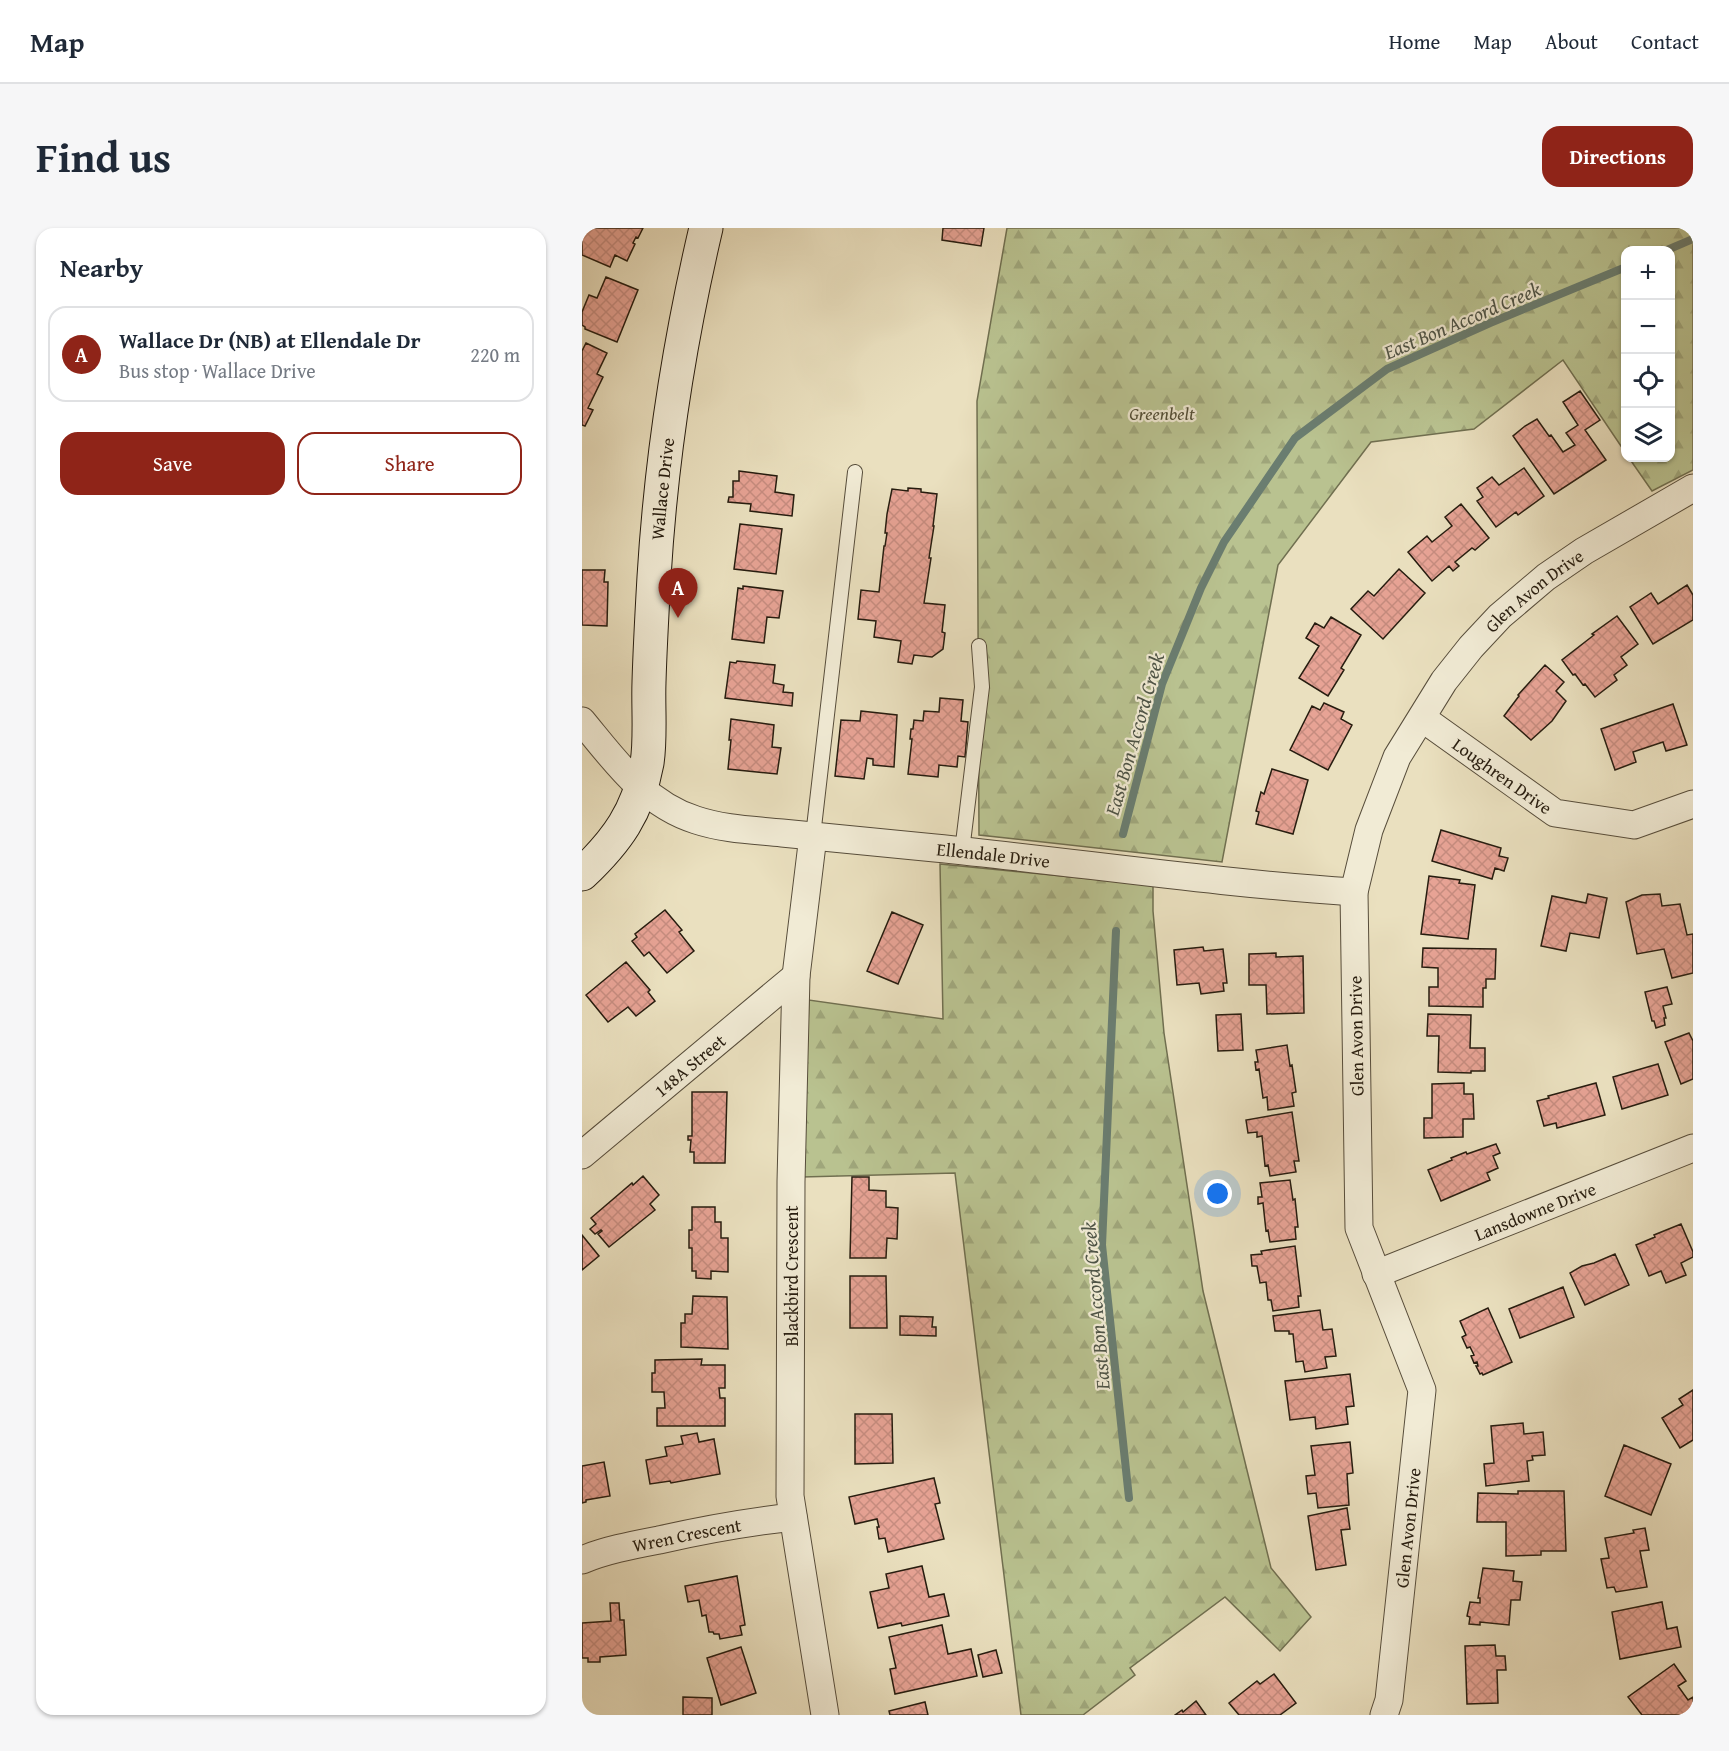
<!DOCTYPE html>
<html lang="en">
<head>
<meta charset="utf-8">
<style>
	body { margin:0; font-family:"Gentium Book Plus",serif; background:#f6f6f7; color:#1f2937 }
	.controls { position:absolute; right:18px; top:18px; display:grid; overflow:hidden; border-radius:12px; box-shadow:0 2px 4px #0004 }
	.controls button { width:54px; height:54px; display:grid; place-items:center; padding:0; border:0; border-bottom:2px solid #e0e1e3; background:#fff; color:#1f2937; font:30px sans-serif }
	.you { position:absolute; left:636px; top:966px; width:21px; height:21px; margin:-15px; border:4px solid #fff; border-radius:50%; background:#1a73e8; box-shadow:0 0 0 9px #1a73e833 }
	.badge { display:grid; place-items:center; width:39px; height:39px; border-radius:50%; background:#8f2418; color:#fff; font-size:20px; font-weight:700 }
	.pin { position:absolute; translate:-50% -50px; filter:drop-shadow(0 2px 3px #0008) }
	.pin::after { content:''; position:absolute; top:32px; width:21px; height:18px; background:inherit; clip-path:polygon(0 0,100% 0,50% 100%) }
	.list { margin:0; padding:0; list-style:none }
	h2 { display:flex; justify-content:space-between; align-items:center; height:78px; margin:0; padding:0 24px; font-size:26px }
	h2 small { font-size:20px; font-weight:400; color:#747a83 }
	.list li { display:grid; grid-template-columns:39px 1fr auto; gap:18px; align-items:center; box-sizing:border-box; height:96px; margin:0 12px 12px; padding:0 12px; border:2px solid #e0e1e3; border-radius:18px }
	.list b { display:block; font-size:22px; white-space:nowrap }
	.list p { margin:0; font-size:20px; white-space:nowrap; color:#747a83 }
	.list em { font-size:20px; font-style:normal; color:#747a83 }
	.actions { display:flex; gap:12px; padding:18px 24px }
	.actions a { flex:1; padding:14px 0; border:2px solid #8f2418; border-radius:18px; text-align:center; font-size:21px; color:#8f2418 }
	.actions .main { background:#8f2418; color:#fff }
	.icon { flex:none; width:33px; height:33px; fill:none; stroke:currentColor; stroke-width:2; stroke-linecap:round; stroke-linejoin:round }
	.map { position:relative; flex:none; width:1111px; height:1487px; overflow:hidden; border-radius:18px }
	header { display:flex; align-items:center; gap:36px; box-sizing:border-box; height:84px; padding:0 30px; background:#fff; border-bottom:2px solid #e0e1e3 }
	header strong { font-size:28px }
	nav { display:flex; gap:33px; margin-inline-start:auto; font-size:21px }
	.intro { display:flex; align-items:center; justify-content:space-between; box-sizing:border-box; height:144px; padding:0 36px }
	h1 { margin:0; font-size:42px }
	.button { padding:15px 27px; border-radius:18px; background:#8f2418; color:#fff; font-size:21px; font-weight:700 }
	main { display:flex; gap:36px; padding:0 36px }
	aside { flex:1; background:#fff; border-radius:18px; box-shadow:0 2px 4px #0004 }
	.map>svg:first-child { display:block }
	.forest { fill:url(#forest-firs); stroke:#706f50; stroke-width:1.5 }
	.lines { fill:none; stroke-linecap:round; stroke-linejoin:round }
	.stream { stroke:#6a7d70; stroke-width:8 }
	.building { fill:url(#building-cross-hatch); stroke:#261c0f; stroke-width:1.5 }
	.lane-casing { stroke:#574d3b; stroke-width:16 }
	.street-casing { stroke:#574d3b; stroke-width:29 }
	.secondary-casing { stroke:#261c0f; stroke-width:35 }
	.lane { stroke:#f1ebd5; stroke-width:14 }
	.street { stroke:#f1ebd5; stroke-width:27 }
	.secondary { stroke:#f1ebd5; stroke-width:33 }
	.labels { text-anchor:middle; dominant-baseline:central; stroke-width:4.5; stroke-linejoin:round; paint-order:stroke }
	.park-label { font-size:18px; font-style:italic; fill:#524e36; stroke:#f1ebd5 }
	.street-label { font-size:18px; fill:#261c0f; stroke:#f1ebd5 }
	.water-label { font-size:20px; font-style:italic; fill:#4e5447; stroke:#f1ebd5 }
</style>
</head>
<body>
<header>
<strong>Map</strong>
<nav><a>Home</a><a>Map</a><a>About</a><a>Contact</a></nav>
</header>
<div class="intro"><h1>Find us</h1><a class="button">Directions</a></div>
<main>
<aside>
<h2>Nearby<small></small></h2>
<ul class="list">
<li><span class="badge">A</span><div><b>Wallace Dr (NB) at Ellendale Dr</b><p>Bus stop · Wallace Drive</p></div><em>220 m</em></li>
</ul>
<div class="actions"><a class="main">Save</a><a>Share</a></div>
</aside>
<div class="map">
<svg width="1111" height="1487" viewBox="0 0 1111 1487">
	<defs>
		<pattern id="forest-firs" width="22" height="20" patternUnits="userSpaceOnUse" patternTransform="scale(1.5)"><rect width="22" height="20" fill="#b9c290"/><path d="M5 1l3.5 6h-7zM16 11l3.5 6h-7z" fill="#9fa67b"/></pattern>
		<pattern id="building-cross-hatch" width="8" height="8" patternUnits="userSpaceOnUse" patternTransform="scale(1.5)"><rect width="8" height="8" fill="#e7a395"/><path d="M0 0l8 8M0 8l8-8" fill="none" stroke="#c68c7f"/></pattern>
	</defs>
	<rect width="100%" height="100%" fill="#eae0bf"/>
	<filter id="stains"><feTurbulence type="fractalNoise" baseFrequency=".00333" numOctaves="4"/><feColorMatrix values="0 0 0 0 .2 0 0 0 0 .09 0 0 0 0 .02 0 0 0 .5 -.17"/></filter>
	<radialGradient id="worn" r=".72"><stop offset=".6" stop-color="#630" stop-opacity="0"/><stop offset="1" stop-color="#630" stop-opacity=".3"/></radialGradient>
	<path class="forest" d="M 425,0 L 1111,0 L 1111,242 L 1070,263 L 1047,230 L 1088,230 L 1088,22 L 1044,22 L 1043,224 L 981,132 L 892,201 L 789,214 L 696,337 L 640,634 L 397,607 L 395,173 Z
		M 358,636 L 571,657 L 571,683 L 582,805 L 621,1063 L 689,1340 L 729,1389 L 698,1423 L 643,1369 L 548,1440 L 553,1447 L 501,1487 L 439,1487 L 373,945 L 220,949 L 227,772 L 361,791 Z"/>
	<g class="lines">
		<path class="stream" d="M 1085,22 L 1111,11
			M 541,606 L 580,456 L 619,360 L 642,314 L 713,210 L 805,141 L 908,95 L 1044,39
			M 534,703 L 520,1017 L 547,1270"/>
	</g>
	<path class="building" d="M 0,0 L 61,0 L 56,10 L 54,9 L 51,15 L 53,16 L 45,33 L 33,27 L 28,39 L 0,27 Z
		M 361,0 L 402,0 L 399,18 L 360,12 Z
		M 24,49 L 56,62 L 35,114 L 3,101 L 3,99 L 0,97 L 0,84 L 7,67 L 15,70 Z
		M 4,115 L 25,125 L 15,146 L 21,149 L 6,180 L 11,182 L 3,198 L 0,197 L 0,123 Z
		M 998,163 L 1018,192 L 1003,202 L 1024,232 L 972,266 L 931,208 L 943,198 L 955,191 L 967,208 L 969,207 L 981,224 L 993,217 L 984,205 L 996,197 L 981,174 Z
		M 942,240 L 962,268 L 936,287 L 934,284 L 914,299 L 895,273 L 901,269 L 895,260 L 910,249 L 917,257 Z
		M 157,243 L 195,248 L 193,264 L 212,267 L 210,288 L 168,283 L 169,276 L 146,274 L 147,269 L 151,269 L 151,253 L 157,253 Z
		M 326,260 L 339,261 L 339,264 L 355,266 L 351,298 L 352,298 L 349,317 L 347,330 L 349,330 L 342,375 L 363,377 L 360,404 L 363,405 L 361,421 L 350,429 L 332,427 L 330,436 L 316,434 L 319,413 L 292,409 L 294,393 L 276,391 L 279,362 L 297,364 L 302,318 L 303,318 L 305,305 L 303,305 L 305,286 L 310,261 L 326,263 Z
		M 879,276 L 907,310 L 893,322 L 890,320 L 873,334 L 877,338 L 871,343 L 867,338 L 850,353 L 826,324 L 845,308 L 850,314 L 870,298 L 863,289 Z
		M 158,296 L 200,301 L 194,346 L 152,341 Z
		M 817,341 L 843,365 L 801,411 L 769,381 L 786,363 L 792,368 Z
		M 0,342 L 23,342 L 22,354 L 26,354 L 25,398 L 0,397 Z
		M 1105,357 L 1111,367 L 1111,392 L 1071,416 L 1048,379 L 1069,365 L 1076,376 Z
		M 161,358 L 201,363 L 197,390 L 185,389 L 182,415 L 150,411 L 156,360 L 161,361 Z
		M 1035,388 L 1056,416 L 1039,429 L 1045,437 L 1032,447 L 1035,452 L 1013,469 L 1003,456 L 1001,457 L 993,446 L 991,447 L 980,432 L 1012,407 L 1010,406 Z
		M 749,389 L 779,407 L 759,440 L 762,442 L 746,468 L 717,450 L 737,418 L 724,410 L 733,395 L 742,400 Z
		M 155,433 L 193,437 L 191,455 L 202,457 L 201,464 L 211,465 L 210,478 L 143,470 L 148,434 L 154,435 Z
		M 963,437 L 982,454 L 974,463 L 984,473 L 970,493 L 949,512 L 922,488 L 937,468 L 936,467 Z
		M 358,470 L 381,472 L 379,493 L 386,494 L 383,529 L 376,528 L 375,539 L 357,537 L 356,549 L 326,546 L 330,511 L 328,511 L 329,501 L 331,501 L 332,492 L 341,493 L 342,483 L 357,484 Z
		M 742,475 L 762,484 L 759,491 L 770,497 L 746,542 L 708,522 L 730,478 L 738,482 Z
		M 1091,476 L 1105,517 L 1084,523 L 1081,514 L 1051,524 L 1054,534 L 1033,542 L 1019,501 Z
		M 279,483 L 315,487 L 312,539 L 291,537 L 291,531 L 285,530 L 282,551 L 253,548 L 259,492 L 278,493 Z
		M 149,491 L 192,497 L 190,519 L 199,520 L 195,546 L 146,541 L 149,512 L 147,512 Z
		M 690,541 L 726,552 L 711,606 L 674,596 L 677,584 L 674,583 L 679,564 L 682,566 Z
		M 859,602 L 919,620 L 917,628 L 926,630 L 922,643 L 913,640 L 910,651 L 850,633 Z
		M 847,648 L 878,652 L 877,655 L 893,657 L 886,711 L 839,706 Z
		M 1006,666 L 1025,670 L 1017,710 L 988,705 L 984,723 L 959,718 L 970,668 L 1004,675 Z
		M 1078,666 L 1080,678 L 1098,676 L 1105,707 L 1111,706 L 1111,745 L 1090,750 L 1082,721 L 1055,726 L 1044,674 L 1060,667 Z
		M 83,682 L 100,702 L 97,704 L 112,723 L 85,745 L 67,724 L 62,728 L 50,713 L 55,709 L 53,706 Z
		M 310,684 L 341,697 L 316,756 L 285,743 Z
		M 621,719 L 622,723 L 641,721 L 645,755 L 641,755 L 642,763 L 619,766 L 617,755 L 595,757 L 592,722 Z
		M 841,720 L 914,721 L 913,751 L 904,751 L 904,760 L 901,760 L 901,779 L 847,778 L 847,759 L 856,759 L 856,740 L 840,739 Z
		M 694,725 L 694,729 L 721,728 L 722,785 L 685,786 L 684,757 L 667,757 L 667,726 Z
		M 44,734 L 68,762 L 66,764 L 73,773 L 54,788 L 46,779 L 26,794 L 4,767 Z
		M 1085,759 L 1090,776 L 1081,778 L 1084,790 L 1082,790 L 1083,797 L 1074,800 L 1072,793 L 1070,793 L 1063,764 Z
		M 659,786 L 661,822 L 636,823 L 634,787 Z
		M 846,786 L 889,787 L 888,820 L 903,820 L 903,843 L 889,843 L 889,845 L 856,844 L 857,808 L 845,808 Z
		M 1107,805 L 1111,813 L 1111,851 L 1099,856 L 1083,814 Z
		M 705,817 L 708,838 L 710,837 L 714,864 L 710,865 L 712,878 L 686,882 L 685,869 L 681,870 L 677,841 L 674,842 L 673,834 L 676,834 L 674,822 Z
		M 1076,836 L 1086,867 L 1040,881 L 1031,849 Z
		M 882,855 L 882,866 L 891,866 L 892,891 L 881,891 L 881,909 L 842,910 L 842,890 L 850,890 L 850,856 Z
		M 1014,855 L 1023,887 L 975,900 L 974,895 L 962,898 L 955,873 L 967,870 L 966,868 Z
		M 110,864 L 145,864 L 143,935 L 112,935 L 112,924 L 108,924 L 109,912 L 106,912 L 106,908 L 110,908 Z
		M 710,884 L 717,933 L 712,933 L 714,944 L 688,948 L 686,937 L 683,938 L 680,908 L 675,909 L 675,904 L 666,905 L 664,892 Z
		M 914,916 L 918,925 L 911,928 L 916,940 L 905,945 L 908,952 L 859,973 L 846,942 L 870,932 L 869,930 L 884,924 L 885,926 Z
		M 61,948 L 77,967 L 68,976 L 73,982 L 27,1019 L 16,1006 L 20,1003 L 19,1002 L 13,1006 L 8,1001 L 14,996 L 9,990 L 50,955 L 51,957 Z
		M 270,949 L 287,949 L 287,962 L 304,963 L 304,979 L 316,980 L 315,1011 L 305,1010 L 304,1030 L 268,1030 Z
		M 708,952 L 711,972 L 713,971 L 716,999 L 713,999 L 714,1011 L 688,1014 L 686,1002 L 684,1003 L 681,975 L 676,976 L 676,969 L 680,969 L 678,955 Z
		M 110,979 L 133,979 L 133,994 L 139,994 L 139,1010 L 146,1010 L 146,1044 L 129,1043 L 129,1051 L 114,1050 L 114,1043 L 110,1043 L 110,1020 L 107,1020 L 107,1002 L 110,1002 Z
		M 1099,996 L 1111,1024 L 1111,1029 L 1099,1035 L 1104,1047 L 1084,1055 L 1079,1043 L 1067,1048 L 1054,1017 L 1073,1009 L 1072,1007 Z
		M 0,1007 L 17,1028 L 0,1042 Z
		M 713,1018 L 719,1068 L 716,1068 L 717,1079 L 691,1083 L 689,1072 L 686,1072 L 684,1054 L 678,1055 L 675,1038 L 670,1038 L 669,1027 L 680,1026 L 679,1023 Z
		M 1033,1026 L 1047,1057 L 1003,1077 L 988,1045 L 1000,1038 L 1012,1035 Z
		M 268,1048 L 304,1048 L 305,1100 L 268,1100 Z
		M 981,1059 L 992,1089 L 938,1110 L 927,1081 Z
		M 111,1068 L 145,1069 L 146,1121 L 99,1119 L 99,1095 L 103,1095 L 103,1086 L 110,1086 Z
		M 906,1080 L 930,1134 L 901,1147 L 900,1145 L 898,1146 L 894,1138 L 896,1138 L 895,1134 L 892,1135 L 889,1128 L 892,1127 L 888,1119 L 885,1120 L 880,1109 L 884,1107 L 878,1093 Z
		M 738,1082 L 741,1102 L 750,1101 L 754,1128 L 743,1129 L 745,1140 L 723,1144 L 721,1133 L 714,1134 L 711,1106 L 707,1106 L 707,1103 L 693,1103 L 691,1088 Z
		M 318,1088 L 351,1089 L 350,1099 L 354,1099 L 354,1108 L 318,1107 Z
		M 120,1131 L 119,1137 L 143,1137 L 143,1160 L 137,1160 L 138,1170 L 143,1170 L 143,1198 L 75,1198 L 75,1180 L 83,1180 L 82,1164 L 70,1164 L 70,1145 L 73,1145 L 73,1132 Z
		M 768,1146 L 772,1178 L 764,1179 L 766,1196 L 734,1201 L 733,1189 L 708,1192 L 703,1153 Z
		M 1111,1162 L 1111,1212 L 1098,1220 L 1080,1190 L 1101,1177 L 1097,1171 Z
		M 273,1186 L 310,1186 L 311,1235 L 273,1236 Z
		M 941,1195 L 942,1206 L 961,1204 L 963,1227 L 950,1228 L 951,1232 L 945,1233 L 947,1253 L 904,1258 L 902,1236 L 912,1235 L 909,1198 Z
		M 115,1205 L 117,1214 L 132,1211 L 138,1246 L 89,1255 L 88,1253 L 68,1256 L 64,1232 L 85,1228 L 83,1219 L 101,1216 L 99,1208 Z
		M 768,1214 L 771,1245 L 765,1246 L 767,1277 L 736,1280 L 734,1265 L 726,1266 L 724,1248 L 733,1247 L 729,1218 Z
		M 1042,1217 L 1089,1236 L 1069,1287 L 1023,1268 Z
		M 22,1234 L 28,1268 L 4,1272 L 4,1274 L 0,1275 L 0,1238 Z
		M 352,1250 L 358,1275 L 353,1276 L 362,1311 L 306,1324 L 303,1310 L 297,1311 L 295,1299 L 297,1299 L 295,1291 L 273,1296 L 267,1269 Z
		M 936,1263 L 982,1263 L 984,1323 L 959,1323 L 959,1327 L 924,1328 L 924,1294 L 895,1294 L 896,1265 L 936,1266 Z
		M 765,1280 L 768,1301 L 759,1302 L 764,1337 L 734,1342 L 726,1288 Z
		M 1063,1300 L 1067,1322 L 1058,1323 L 1065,1359 L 1034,1364 L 1032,1359 L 1025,1360 L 1019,1331 L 1027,1330 L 1023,1310 L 1052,1305 L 1051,1302 Z
		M 340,1338 L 347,1369 L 362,1366 L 367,1388 L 320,1398 L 319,1395 L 296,1400 L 288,1364 L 307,1360 L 304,1346 Z
		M 901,1340 L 932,1343 L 931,1353 L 940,1354 L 938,1372 L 929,1372 L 927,1397 L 898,1394 L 898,1397 L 887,1396 L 888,1389 L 885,1388 L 888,1374 L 898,1375 L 898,1370 L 896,1370 Z
		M 155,1348 L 163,1397 L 158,1398 L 160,1407 L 138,1411 L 137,1406 L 132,1406 L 131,1404 L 127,1404 L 124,1387 L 120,1388 L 117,1372 L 106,1374 L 103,1358 Z
		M 1080,1374 L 1085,1401 L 1095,1399 L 1099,1419 L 1038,1431 L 1030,1384 Z
		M 28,1375 L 37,1375 L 38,1392 L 42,1392 L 44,1427 L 18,1429 L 18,1434 L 6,1434 L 6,1430 L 0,1430 L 0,1395 L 29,1393 Z
		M 360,1397 L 366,1426 L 389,1421 L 395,1448 L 313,1466 L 308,1441 L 314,1440 L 307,1409 Z
		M 913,1417 L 914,1428 L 923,1428 L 924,1442 L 915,1442 L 916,1475 L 885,1476 L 883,1418 Z
		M 159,1419 L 174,1465 L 139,1477 L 125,1430 Z
		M 414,1422 L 420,1445 L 401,1449 L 396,1427 Z
		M 1092,1436 L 1104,1453 L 1096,1458 L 1106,1472 L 1111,1469 L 1111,1487 L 1060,1487 L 1046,1469 Z
		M 692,1446 L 714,1475 L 698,1487 L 657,1487 L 647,1475 L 675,1453 L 678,1456 Z
		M 101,1469 L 130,1470 L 130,1487 L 101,1487 Z
		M 614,1473 L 624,1487 L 593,1487 L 600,1482 L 601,1484 Z
		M 343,1474 L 346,1487 L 308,1487 L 307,1483 Z"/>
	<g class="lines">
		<g class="lane-casing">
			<path id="lane" d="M 231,608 L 273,244
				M 380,623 L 400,459 L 397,418"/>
		</g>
		<g class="street-casing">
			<g id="street">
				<path id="s1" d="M 840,490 L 973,585 L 1052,597 L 1111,576"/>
				<path id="s2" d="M 0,493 C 33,533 63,576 114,592 C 141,601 171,602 200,605 C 251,610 302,615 353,620 C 493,634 632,655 772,664"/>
				<path d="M 231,608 L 214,748 L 209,954 L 208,1268 L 243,1487"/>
				<path id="s3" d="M 0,927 L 214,748"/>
				<path id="s4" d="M 794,1046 L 1111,920"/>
				<path id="s5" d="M 0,1332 C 24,1322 51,1317 77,1312 C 121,1302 166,1294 211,1289"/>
				<path id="s6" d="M 802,1487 L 807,1472 L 840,1162 L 777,1000 L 772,664 L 787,602 L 815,529 L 862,453 L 889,419 L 918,388 L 964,349 L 1002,323 L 1111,260"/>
			</g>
		</g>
		<g class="secondary-casing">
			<g id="secondary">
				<path id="s7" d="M 0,646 C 35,613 56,584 65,535 C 69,511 66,479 67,454 C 68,419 70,384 72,349 C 79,232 97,115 124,0"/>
			</g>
		</g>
		<use href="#lane" class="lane"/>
		<use href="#street" class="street"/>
		<use href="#secondary" class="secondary"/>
	</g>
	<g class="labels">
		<g class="park-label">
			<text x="580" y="185">Greenbelt</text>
		</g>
		<g class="street-label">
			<text stroke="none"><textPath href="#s7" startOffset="406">Wallace Drive</textPath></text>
			<text stroke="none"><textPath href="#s6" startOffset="1197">Glen Avon Drive</textPath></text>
			<text stroke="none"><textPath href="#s1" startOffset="99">Loughren Drive</textPath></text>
			<text stroke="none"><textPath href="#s2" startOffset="453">Ellendale Drive</textPath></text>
			<text transform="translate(774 808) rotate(-91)">Glen Avon Drive</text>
			<text stroke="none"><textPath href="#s3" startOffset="140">148A Street</textPath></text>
			<text stroke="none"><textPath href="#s4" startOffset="171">Lansdowne Drive</textPath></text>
			<text transform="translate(209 1048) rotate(-90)">Blackbird Crescent</text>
			<text stroke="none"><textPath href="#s6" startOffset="189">Glen Avon Drive</textPath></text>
			<text stroke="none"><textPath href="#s5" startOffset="108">Wren Crescent</textPath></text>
		</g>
		<g class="water-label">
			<text transform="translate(880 92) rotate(-23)">East Bon Accord Creek</text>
			<text transform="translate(552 506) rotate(-74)">East Bon Accord Creek</text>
			<text transform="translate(513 1078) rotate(-95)">East Bon Accord Creek</text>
		</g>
	</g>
	<rect width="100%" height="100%" filter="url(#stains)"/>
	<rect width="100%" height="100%" fill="url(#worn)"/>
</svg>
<div class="controls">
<button>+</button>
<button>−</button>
<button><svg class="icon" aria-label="locate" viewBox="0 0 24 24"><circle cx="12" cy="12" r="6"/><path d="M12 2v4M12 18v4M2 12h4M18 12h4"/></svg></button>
<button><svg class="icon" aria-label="layers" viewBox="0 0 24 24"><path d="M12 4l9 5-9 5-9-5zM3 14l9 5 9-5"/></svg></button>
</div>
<div class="you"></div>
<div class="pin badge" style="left:96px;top:390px">A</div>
</div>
</main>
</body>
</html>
